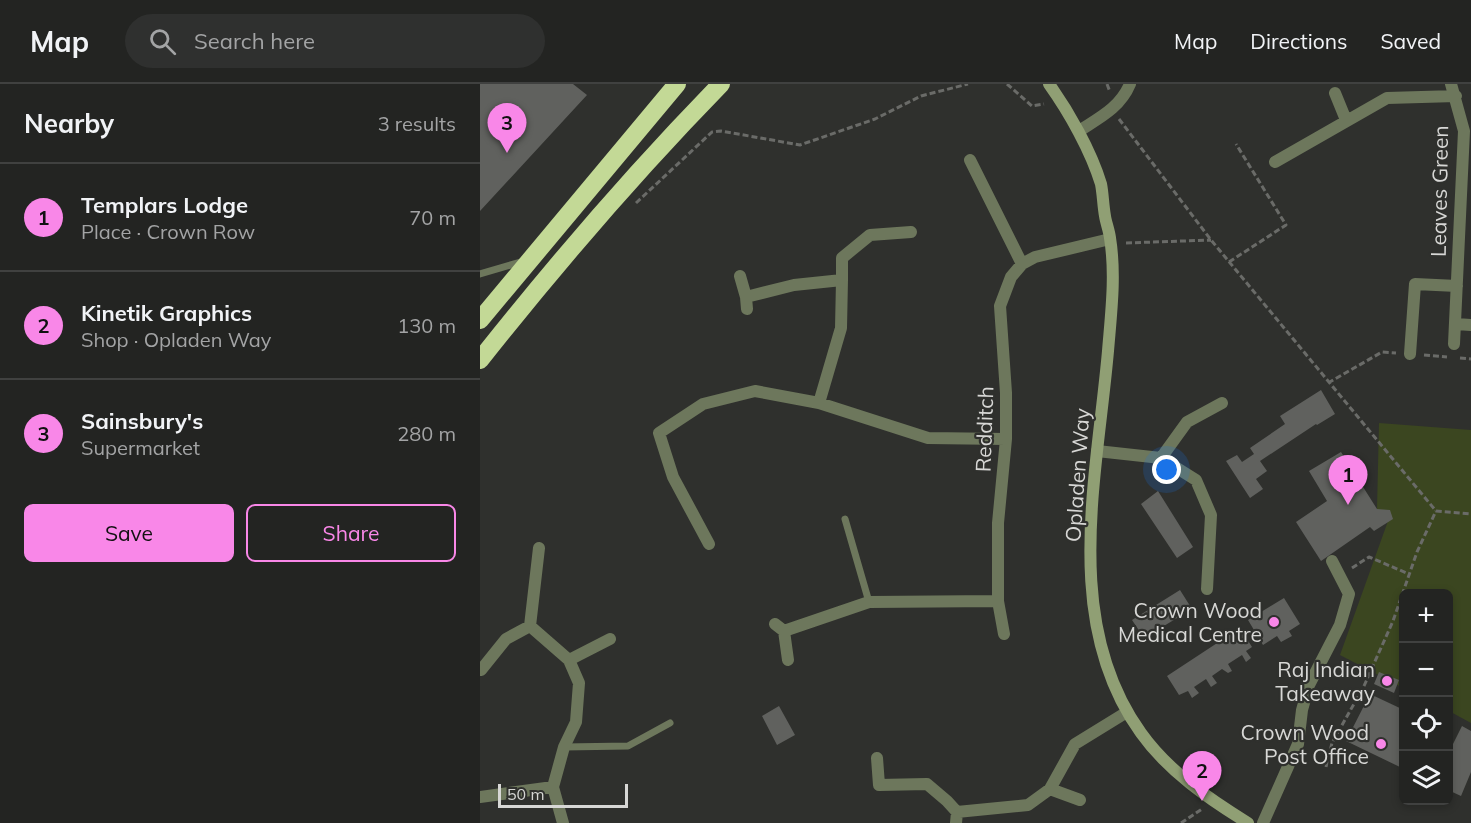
<!DOCTYPE html>
<html lang="en">
<head>
<meta charset="utf-8">
<style>
	body { margin:0; font-family:Mulish,sans-serif; background:#2f302f; color:#f1f3f6 }
	.controls { position:absolute; right:18px; bottom:18px; display:grid; overflow:hidden; border-radius:9px; box-shadow:0 3px 9px #0003 }
	.controls button { width:54px; height:54px; display:grid; place-items:center; padding:0; border:0; border-bottom:2px solid #404140; background:#232422; color:#f1f3f6; font:30px sans-serif }
	.scale { position:absolute; left:18px; bottom:15px; width:130px; box-sizing:border-box; padding-left:6px; border:3px solid #d7d7d5; border-top:0; font-size:16px; line-height:21px; white-space:nowrap; color:#d7d7d5; -webkit-text-stroke:4px #2f302d; paint-order:stroke }
	.you { position:absolute; left:687px; top:386px; width:21px; height:21px; margin:-15px; border:4px solid #fff; border-radius:50%; background:#1a73e8; box-shadow:0 0 0 9px #1a73e833 }
	.badge { display:grid; place-items:center; width:39px; height:39px; border-radius:50%; background:#f987e8; color:#111; font-size:20px; font-weight:700 }
	.pin { position:absolute; translate:-50% -50px; filter:drop-shadow(0 2px 3px #0008) }
	.pin::after { content:''; position:absolute; top:32px; width:21px; height:18px; background:inherit; clip-path:polygon(0 0,100% 0,50% 100%) }
	.list { margin:0; padding:0; list-style:none }
	h2 { display:flex; justify-content:space-between; align-items:center; height:78px; margin:0; padding:0 24px; font-size:26px }
	h2 small { font-size:20px; font-weight:400; color:#a3a4a5 }
	.list li { display:grid; grid-template-columns:39px 1fr auto; gap:18px; align-items:center; box-sizing:border-box; height:108px; padding:0 24px; border-top:2px solid #404140 }
	.list b { display:block; font-size:22px; white-space:nowrap }
	.list p { margin:0; font-size:20px; white-space:nowrap; color:#a3a4a5 }
	.list em { font-size:20px; font-style:normal; color:#a3a4a5 }
	.actions { display:flex; gap:12px; padding:18px 24px }
	.actions a { flex:1; padding:14px 0; border:2px solid #f987e8; border-radius:9px; text-align:center; font-size:21px; color:#f987e8 }
	.actions .main { background:#f987e8; color:#111 }
	.icon { flex:none; width:33px; height:33px; fill:none; stroke:currentColor; stroke-width:2; stroke-linecap:round; stroke-linejoin:round }
	.map { position:relative; flex:none; width:991px; height:739px; overflow:hidden }
	header { display:flex; align-items:center; gap:36px; box-sizing:border-box; height:84px; padding:0 30px; background:#232422; border-bottom:2px solid #404140 }
	header strong { font-size:28px }
	nav { display:flex; gap:33px; margin-inline-start:auto; font-size:21px }
	.search { width:420px; height:54px; background:#2f302f; display:flex; align-items:center; gap:15px; box-sizing:border-box; padding:0 21px; border-radius:33px; color:#a3a4a5; font-size:22px }
	main { display:flex }
	aside { flex:1; background:#232422 }
	.map>svg:first-child { display:block }
	.green { fill:#3b4620 }
	.building { fill:#60615e }
	.lines { fill:none; stroke-linecap:round; stroke-linejoin:round }
	.path { stroke:#6a6b68; stroke-width:3; stroke-dasharray:6 3; stroke-linecap:butt }
	.lane { stroke:#6d775c; stroke-width:7 }
	.street { stroke:#6d775c; stroke-width:12 }
	.secondary { stroke:#909f74; stroke-width:12 }
	.highway { stroke:#c3d996; stroke-width:18 }
	.poi-dot { fill:#f987e8; stroke:#2f302d; stroke-width:2 }
	.labels { text-anchor:middle; dominant-baseline:central; stroke-width:4.5; stroke-linejoin:round; paint-order:stroke }
	.street-label { font-size:21px; fill:#d7d7d5; stroke:#2f302d }
	.poi-label { font-size:21px; fill:#d7d7d5; stroke:#2f302d; text-anchor:end }
</style>
</head>
<body>
<header>
<strong>Map</strong>
<div class="search"><svg class="icon" aria-label="search" viewBox="0 0 24 24"><circle cx="10" cy="10" r="6"/><path d="M15 15l6 6"/></svg>Search here</div>
<nav><a>Map</a><a>Directions</a><a>Saved</a></nav>
</header>
<main>
<aside>
<h2>Nearby<small>3 results</small></h2>
<ul class="list">
<li><span class="badge">1</span><div><b>Templars Lodge</b><p>Place · Crown Row</p></div><em>70 m</em></li>
<li><span class="badge">2</span><div><b>Kinetik Graphics</b><p>Shop · Opladen Way</p></div><em>130 m</em></li>
<li><span class="badge">3</span><div><b>Sainsbury's</b><p>Supermarket</p></div><em>280 m</em></li>
</ul>
<div class="actions"><a class="main">Save</a><a>Share</a></div>
</aside>
<div class="map">
<svg width="991" height="739" viewBox="0 0 991 739">
	<rect width="100%" height="100%" fill="#2f302d"/>
	<path class="green" d="M 899,339 L 991,346 L 991,639 L 969,627 L 968,509 L 924,509 L 923,604 L 860,571 L 908,437 L 897,425 Z"/>
	<path class="building" d="M 0,0 L 93,0 L 107,11 L 0,127 Z
		M 841,306 L 855,330 L 837,341 L 836,340 L 780,377 L 787,387 L 776,395 L 783,405 L 770,414 L 746,377 L 757,371 L 762,378 L 774,370 L 770,364 L 805,340 L 800,332 Z
		M 861,368 L 897,425 L 910,426 L 913,435 L 894,447 L 890,443 L 841,477 L 816,438 L 847,417 L 829,387 Z
		M 678,407 L 713,463 L 697,474 L 661,420 Z
		M 700,506 L 712,525 L 664,554 L 652,536 Z
		M 804,514 L 820,540 L 809,547 L 812,552 L 801,558 L 797,552 L 783,561 L 768,536 Z
		M 760,544 L 772,563 L 766,567 L 771,574 L 766,578 L 762,571 L 748,580 L 752,587 L 748,589 L 742,585 L 732,592 L 737,599 L 731,603 L 726,595 L 714,603 L 719,609 L 712,614 L 708,607 L 699,611 L 687,592 Z
		M 899,588 L 919,596 L 914,609 L 894,600 Z
		M 890,610 L 924,626 L 922,684 L 866,657 Z
		M 299,622 L 315,651 L 297,661 L 282,632 Z
		M 982,642 L 991,647 L 991,688 L 981,712 L 968,706 L 968,670 Z"/>
	<g class="lines">
		<path class="path" d="M 527,0 L 552,22 L 564,20
			M 627,0 L 630,8
			M 639,35 L 731,156 L 956,427 L 991,430
			M 156,119 L 232,48 L 241,47 L 320,61 L 395,35 L 441,12 L 488,0
			M 646,159 L 731,156
			M 749,178 L 806,141 L 756,60
			M 944,271 L 967,273
			M 980,274 L 991,275
			M 848,299 L 902,268 L 916,269
			M 872,484 L 889,473 L 929,490
			M 846,683 L 852,659 L 884,602 L 913,537 L 937,468 L 956,427
			M 701,739 L 722,725"/>
		<path class="lane" d="M 0,190 L 44,177
			M 365,435 L 389,518
			M 84,663 L 148,662 L 190,639"/>
		<path class="street" d="M 971,0 L 984,47 L 974,260
			M 855,9 L 866,36
			M 599,47 C 619,34 640,24 650,0
			M 490,76 L 542,180
			M 795,78 L 907,14 L 976,12
			M 260,192 L 266,213
			M 362,196 L 362,174 L 390,151 L 431,148
			M 267,225 L 266,213 L 314,201 L 362,196 L 361,244 L 339,319
			M 976,240 L 991,241
			M 930,270 L 935,200 L 977,202
			M 617,367 L 681,374 L 716,396 L 731,431 L 727,505
			M 681,374 L 707,338 L 742,319
			M 229,460 L 193,393 L 179,349 L 223,320 L 275,307 L 339,319 L 448,354 L 526,355
			M 59,464 L 50,542 L 89,576 L 99,599 L 96,638 L 84,663 L 73,703 L 83,739
			M 518,517 L 524,550
			M 295,540 L 304,547 L 389,518 L 518,517 L 518,439 L 526,355 L 526,309 L 520,222 L 531,193 L 542,180 L 555,173 L 630,155
			M 304,547 L 308,576
			M 89,576 L 130,555
			M 1,586 L 26,555 L 50,542
			M 397,674 L 399,701 L 447,700 L 467,717 L 477,728
			M 570,705 L 600,716
			M 0,713 L 73,703
			M 476,739 L 477,728 L 548,721 L 570,705 L 595,660 L 647,628
			M 783,739 L 818,660 L 822,626 L 829,601 L 860,541 L 869,510 L 852,477"/>
		<path class="secondary" d="M 569,0 C 589,28 611,67 621,100 C 623,110 623,121 625,132 C 626,139 629,146 630,154 C 636,191 631,230 628,267 C 617,393 581,538 661,649 C 688,687 729,715 768,739"/>
		<path class="highway" d="M 0,236 L 197,0
			M 0,276 C 76,180 156,87 241,0"/>
	</g>
	<g class="poi-dot">
		<circle cx="794" cy="538" r="6"/>
		<circle cx="907" cy="597" r="6"/>
		<circle cx="901" cy="660" r="6"/>
	</g>
	<g class="labels">
		<g class="street-label">
			<text transform="translate(959 107) rotate(-89)">Leaves Green</text>
			<text transform="translate(504 345) rotate(-88)">Redditch</text>
			<text transform="translate(597 391) rotate(-86)">Opladen Way</text>
		</g>
		<g class="poi-label">
			<text x="782" y="526">Crown Wood<tspan x="782" dy="24">Medical Centre</tspan></text>
			<text x="895" y="585">Raj Indian<tspan x="895" dy="24">Takeaway</tspan></text>
			<text x="889" y="648">Crown Wood<tspan x="889" dy="24">Post Office</tspan></text>
		</g>
	</g>
</svg>
<div class="controls">
<button>+</button>
<button>−</button>
<button><svg class="icon" aria-label="locate" viewBox="0 0 24 24"><circle cx="12" cy="12" r="6"/><path d="M12 2v4M12 18v4M2 12h4M18 12h4"/></svg></button>
<button><svg class="icon" aria-label="layers" viewBox="0 0 24 24"><path d="M12 4l9 5-9 5-9-5zM3 14l9 5 9-5"/></svg></button>
</div>
<div class="scale">50 m</div>
<div class="you"></div>
<div class="pin badge" style="left:868px;top:421px">1</div>
<div class="pin badge" style="left:722px;top:717px">2</div>
<div class="pin badge" style="left:27px;top:69px">3</div>
</div>
</main>
</body>
</html>
